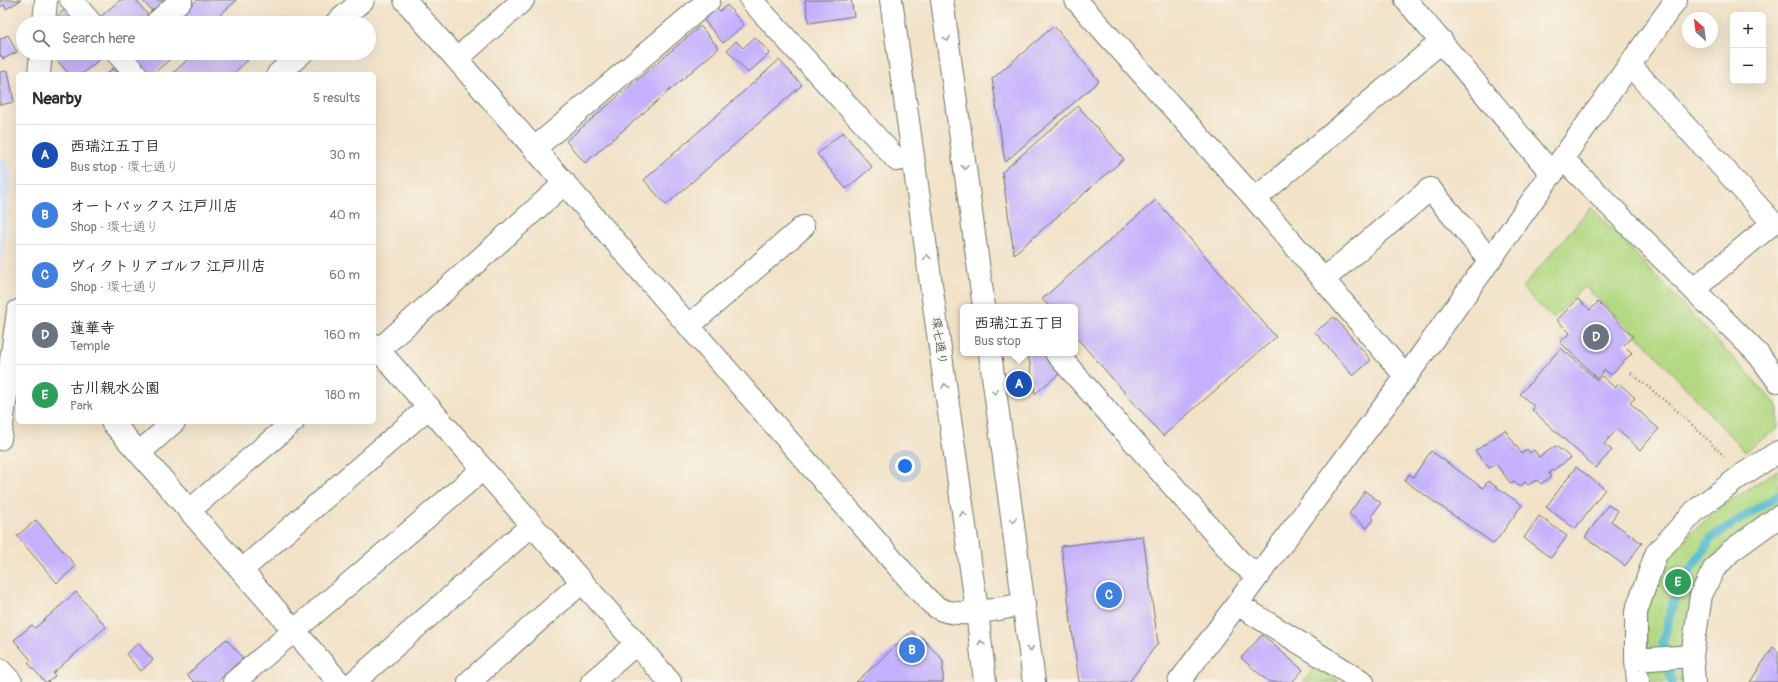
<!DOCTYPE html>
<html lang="en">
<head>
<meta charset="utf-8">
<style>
	body { margin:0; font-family:Pangolin,"Klee One",sans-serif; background:#f2f2f3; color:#2b2b33 }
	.controls { position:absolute; right:12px; top:12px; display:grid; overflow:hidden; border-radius:6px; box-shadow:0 4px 16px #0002 }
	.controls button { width:36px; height:36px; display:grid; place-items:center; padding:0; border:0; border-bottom:1px solid #e1e1e2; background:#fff; color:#2b2b33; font:20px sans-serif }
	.compass { position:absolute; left:1682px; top:12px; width:36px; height:36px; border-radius:50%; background:#fff; box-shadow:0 4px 16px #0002; rotate:332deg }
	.you { position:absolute; left:905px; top:466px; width:14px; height:14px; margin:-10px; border:3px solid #fff; border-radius:50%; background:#1a73e8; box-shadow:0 0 0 6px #1a73e833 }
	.badge { display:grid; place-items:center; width:26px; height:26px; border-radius:50%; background:#c8321e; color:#fff; font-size:13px; font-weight:700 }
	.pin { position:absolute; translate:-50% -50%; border:2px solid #fff; box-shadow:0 1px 4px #0006 }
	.popup { position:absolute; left:960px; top:304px; width:118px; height:52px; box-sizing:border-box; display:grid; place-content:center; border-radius:6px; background:#fff; filter:drop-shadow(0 1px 3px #0005); font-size:13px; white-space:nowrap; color:#7c7c81 }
	.popup b { font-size:15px; color:#2b2b33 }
	.popup::after { content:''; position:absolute; left:50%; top:100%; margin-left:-8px; border:8px solid transparent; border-top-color:#fff }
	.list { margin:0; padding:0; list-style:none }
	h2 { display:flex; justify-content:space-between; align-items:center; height:52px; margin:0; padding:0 16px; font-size:17px }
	h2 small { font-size:13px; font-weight:400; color:#7c7c81 }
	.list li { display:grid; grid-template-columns:26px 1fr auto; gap:12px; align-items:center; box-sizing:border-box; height:60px; padding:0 16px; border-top:1px solid #e1e1e2 }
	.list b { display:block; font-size:15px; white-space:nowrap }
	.list p { margin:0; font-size:13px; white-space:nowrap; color:#7c7c81 }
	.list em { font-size:13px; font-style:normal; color:#7c7c81 }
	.icon { flex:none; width:22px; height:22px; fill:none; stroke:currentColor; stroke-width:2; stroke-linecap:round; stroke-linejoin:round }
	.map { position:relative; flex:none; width:1778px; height:682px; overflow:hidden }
	.search { position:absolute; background:#fff; box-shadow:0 4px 16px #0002; left:16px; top:16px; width:360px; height:44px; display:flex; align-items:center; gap:10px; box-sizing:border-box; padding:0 14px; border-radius:22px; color:#7c7c81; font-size:15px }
	.panel { position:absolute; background:#fff; box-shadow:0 4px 16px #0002; left:16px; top:72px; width:360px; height:352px; border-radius:6px }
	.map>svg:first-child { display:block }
	.built { fill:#cddbfa }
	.green { fill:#b3d983; stroke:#698b5c }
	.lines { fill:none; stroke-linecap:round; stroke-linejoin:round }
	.stream { stroke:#52bbcf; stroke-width:9 }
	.building { fill:#c4b0fd }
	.minor-casing { stroke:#697767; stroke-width:24 }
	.major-casing { stroke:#697767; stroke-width:24 }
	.path { stroke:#697767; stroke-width:2.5; stroke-dasharray:1 3; stroke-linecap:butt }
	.minor { stroke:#fff; stroke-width:22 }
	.major { stroke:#fff; stroke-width:22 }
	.oneway { stroke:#8f9e9a }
	.labels { text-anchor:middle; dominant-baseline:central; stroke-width:3; stroke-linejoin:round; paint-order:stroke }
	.street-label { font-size:12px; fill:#1f3d34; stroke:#f7f3e8 }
</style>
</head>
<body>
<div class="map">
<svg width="1778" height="682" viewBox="0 0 1778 682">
	<rect width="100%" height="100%" fill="#f7f3e8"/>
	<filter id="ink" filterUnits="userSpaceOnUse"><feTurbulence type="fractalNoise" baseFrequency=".025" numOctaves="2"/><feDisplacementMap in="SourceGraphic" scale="8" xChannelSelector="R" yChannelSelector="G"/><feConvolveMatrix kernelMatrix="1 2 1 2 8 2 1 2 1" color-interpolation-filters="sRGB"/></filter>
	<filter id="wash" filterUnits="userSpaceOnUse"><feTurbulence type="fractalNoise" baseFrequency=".012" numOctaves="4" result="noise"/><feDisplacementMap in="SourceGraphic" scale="16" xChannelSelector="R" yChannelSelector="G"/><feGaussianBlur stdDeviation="0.9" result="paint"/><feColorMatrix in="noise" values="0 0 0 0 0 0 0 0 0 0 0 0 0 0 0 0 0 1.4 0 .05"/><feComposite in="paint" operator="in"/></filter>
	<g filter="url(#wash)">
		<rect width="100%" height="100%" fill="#f2e2c7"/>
		<path class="built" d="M 0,154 L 11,170 L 0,281 Z"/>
		<path class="green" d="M 1591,207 L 1778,406 L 1778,428 L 1745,452 L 1644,342 L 1584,286 L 1553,319 L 1522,288 Z
			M 1778,470 L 1778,511 L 1709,567 L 1688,682 L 1649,682 L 1645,614 L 1664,558 L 1719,508 Z
			M 1316,666 L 1339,682 L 1303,682 Z"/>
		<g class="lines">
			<path class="stream" d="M 1672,682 L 1663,642 L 1676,592 L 1712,537 L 1778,496"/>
		</g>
		<g id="blocks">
			<path class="building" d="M 0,0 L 21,0 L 6,9 L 4,5 L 0,7 Z
				M 120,0 L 136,0 L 148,15 L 138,23 L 105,23 L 100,17 Z
				M 142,0 L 165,0 L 152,11 Z
				M 197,0 L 237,0 L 211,23 L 171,23 Z
				M 805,0 L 851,0 L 854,16 L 809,23 Z
				M 727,5 L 744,25 L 723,43 L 703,19 L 717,8 L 720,11 Z
				M 66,9 L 77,23 L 58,23 L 59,14 Z
				M 700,26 L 719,48 L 585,163 L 566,141 Z
				M 1054,26 L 1099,81 L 1005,162 L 992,79 Z
				M 8,35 L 17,52 L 3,59 L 2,56 L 0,56 L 0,39 Z
				M 755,37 L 770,53 L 748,73 L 727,50 L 736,41 L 743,48 Z
				M 65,53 L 100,53 L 103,56 L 82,74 L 69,74 L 57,60 Z
				M 137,53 L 177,53 L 153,74 L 150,74 L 134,56 Z
				M 195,53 L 242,53 L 248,60 L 233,74 L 172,74 Z
				M 779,60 L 802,85 L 666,205 L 644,180 Z
				M 113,68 L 119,74 L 107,74 Z
				M 8,71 L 14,102 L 0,105 L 0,72 Z
				M 1078,106 L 1124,159 L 1014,254 L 1002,172 Z
				M 843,132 L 872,167 L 846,189 L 817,154 Z
				M 1156,200 L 1276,337 L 1163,436 L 1075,336 L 1075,307 L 1050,307 L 1042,299 Z
				M 1578,299 L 1590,310 L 1598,302 L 1633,336 L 1624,345 L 1632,353 L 1611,375 L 1605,370 L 1597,378 L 1560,342 L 1570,333 L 1557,320 Z
				M 1334,317 L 1371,360 L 1353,376 L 1315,332 Z
				M 1561,348 L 1597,380 L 1602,376 L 1615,388 L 1619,383 L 1635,398 L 1630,403 L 1659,429 L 1640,450 L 1617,429 L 1604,444 L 1612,450 L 1596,468 L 1532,410 L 1535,407 L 1520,394 Z
				M 1028,353 L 1044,353 L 1060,373 L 1035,394 Z
				M 1505,430 L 1522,454 L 1527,449 L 1530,453 L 1534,450 L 1539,457 L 1556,446 L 1571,458 L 1549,473 L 1551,477 L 1541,484 L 1537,480 L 1528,485 L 1525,482 L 1519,487 L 1514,482 L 1511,484 L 1496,464 L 1489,468 L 1475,451 Z
				M 1431,451 L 1483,488 L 1488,481 L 1522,505 L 1494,544 L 1405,481 L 1409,474 L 1413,477 Z
				M 1576,467 L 1605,489 L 1575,529 L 1546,507 Z
				M 1365,491 L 1381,503 L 1371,516 L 1374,519 L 1367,528 L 1349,514 Z
				M 1608,505 L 1618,511 L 1611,521 L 1642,543 L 1625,566 L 1585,537 Z
				M 1539,516 L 1567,536 L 1551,558 L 1524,538 Z
				M 36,520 L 76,566 L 57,583 L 17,536 Z
				M 1143,536 L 1158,643 L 1129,682 L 1079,682 L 1061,546 Z
				M 76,592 L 106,627 L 53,673 L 55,676 L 48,682 L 45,682 L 28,663 L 31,660 L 14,640 L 32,625 L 35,628 Z
				M 912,631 L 918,639 L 921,637 L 943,660 L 943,682 L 856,682 Z
				M 1262,635 L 1303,670 L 1292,682 L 1269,682 L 1241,658 Z
				M 226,639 L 243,658 L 217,682 L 194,682 L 187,675 Z
				M 138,643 L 153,660 L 141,671 L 126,654 Z
				M 1773,647 L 1778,651 L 1778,682 L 1750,682 Z"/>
		</g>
	</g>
	<g filter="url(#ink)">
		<use href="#blocks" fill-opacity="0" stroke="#697767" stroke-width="1"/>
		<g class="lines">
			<g class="minor-casing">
				<path id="minor" d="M 71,0 L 91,23
					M 405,0 L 915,586 C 922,593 929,603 938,608 C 959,620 1001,608 1024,604
					M 751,0 L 897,160 L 912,157
					M 1076,0 L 1255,199 L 1406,377
					M 1406,0 L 1552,174
					M 44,23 L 46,0
					M 156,23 L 181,0
					M 336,23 L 363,0
					M 117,53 L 136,74
					M 457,59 L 523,0
					M 1630,65 L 1773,223 L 1694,289
					M 39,74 L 41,53
					M 278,74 L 302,53
					M 535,148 L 709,0
					M 1563,159 L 1758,354 L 1778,381
					M 1255,199 L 1442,41
					M 1323,280 L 1430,189 L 1490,260
					M 690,325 L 803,227
					M 374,345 L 670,682
					M 1056,353 L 1240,562 L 1258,576
					M 374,354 L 565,183
					M 112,422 L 339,682
					M 0,439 L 18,311
					M 139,453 L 174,422
					M 190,510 L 293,422
					M 242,570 L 429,407
					M 1237,604 L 1363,682
					M 1636,660 L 1692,656
					M 0,670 L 11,682
					M 234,682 L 483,469
					M 354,682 L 532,525
					M 469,682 L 582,582
					M 592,682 L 636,644
					M 1179,682 L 1406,377 L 1676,0
					M 1638,682 L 1636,660 L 1636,612 L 1656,554 L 1695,511 L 1742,475 L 1778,452
					M 1694,682 L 1692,656 L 1701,595 L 1714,569 L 1731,551 L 1778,517"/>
			</g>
			<g class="major-casing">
				<path id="major" d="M 891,0 L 977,611 L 985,682
					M 942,0 L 984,307
					M 990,353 L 1034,682"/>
			</g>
			<path class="path" d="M 1631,373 L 1681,414 L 1724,456"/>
			<use href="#minor" class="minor"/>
			<use href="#major" class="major"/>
		</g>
		<defs><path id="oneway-chevron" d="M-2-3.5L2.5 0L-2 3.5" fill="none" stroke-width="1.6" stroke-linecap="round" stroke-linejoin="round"/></defs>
		<g class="oneway">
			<use href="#oneway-chevron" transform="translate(947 39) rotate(82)"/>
			<use href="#oneway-chevron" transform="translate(965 167) rotate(82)"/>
			<use href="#oneway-chevron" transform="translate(927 257) rotate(-98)"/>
			<use href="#oneway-chevron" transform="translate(945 386) rotate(-98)"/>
			<use href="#oneway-chevron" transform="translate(995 392) rotate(82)"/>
			<use href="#oneway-chevron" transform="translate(963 514) rotate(-98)"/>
			<use href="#oneway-chevron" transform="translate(1013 520) rotate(82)"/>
			<use href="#oneway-chevron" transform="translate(981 643) rotate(-96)"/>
			<use href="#oneway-chevron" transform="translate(1030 649) rotate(83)"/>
		</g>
	</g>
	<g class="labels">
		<g class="street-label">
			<text transform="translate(939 341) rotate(82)">環七通り</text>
		</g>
	</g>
</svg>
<div class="controls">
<button>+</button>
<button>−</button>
</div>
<svg class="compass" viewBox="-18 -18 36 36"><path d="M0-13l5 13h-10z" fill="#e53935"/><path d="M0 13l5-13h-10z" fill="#7c7c81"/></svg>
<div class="you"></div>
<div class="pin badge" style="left:1019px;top:384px;background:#1a4fb4">A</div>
<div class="popup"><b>西瑞江五丁目</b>Bus stop</div>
<div class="pin badge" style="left:912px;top:650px;background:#3f7fe0">B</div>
<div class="pin badge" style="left:1109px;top:595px;background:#3f7fe0">C</div>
<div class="pin badge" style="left:1596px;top:337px;background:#6b7280">D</div>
<div class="pin badge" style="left:1678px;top:582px;background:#2e9e5b">E</div>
<div class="search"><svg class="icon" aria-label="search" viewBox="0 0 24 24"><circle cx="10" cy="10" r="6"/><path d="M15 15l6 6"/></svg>Search here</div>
<section class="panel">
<h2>Nearby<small>5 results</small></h2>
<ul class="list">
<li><span class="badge" style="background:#1a4fb4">A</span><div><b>西瑞江五丁目</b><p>Bus stop · 環七通り</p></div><em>30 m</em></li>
<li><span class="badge" style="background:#3f7fe0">B</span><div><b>オートバックス 江戸川店</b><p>Shop · 環七通り</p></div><em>40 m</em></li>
<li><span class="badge" style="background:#3f7fe0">C</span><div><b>ヴィクトリアゴルフ 江戸川店</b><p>Shop · 環七通り</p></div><em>60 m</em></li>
<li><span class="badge" style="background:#6b7280">D</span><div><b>蓮華寺</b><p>Temple</p></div><em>160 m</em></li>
<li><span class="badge" style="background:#2e9e5b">E</span><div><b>古川親水公園</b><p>Park</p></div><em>180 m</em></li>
</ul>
</section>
</div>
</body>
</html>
